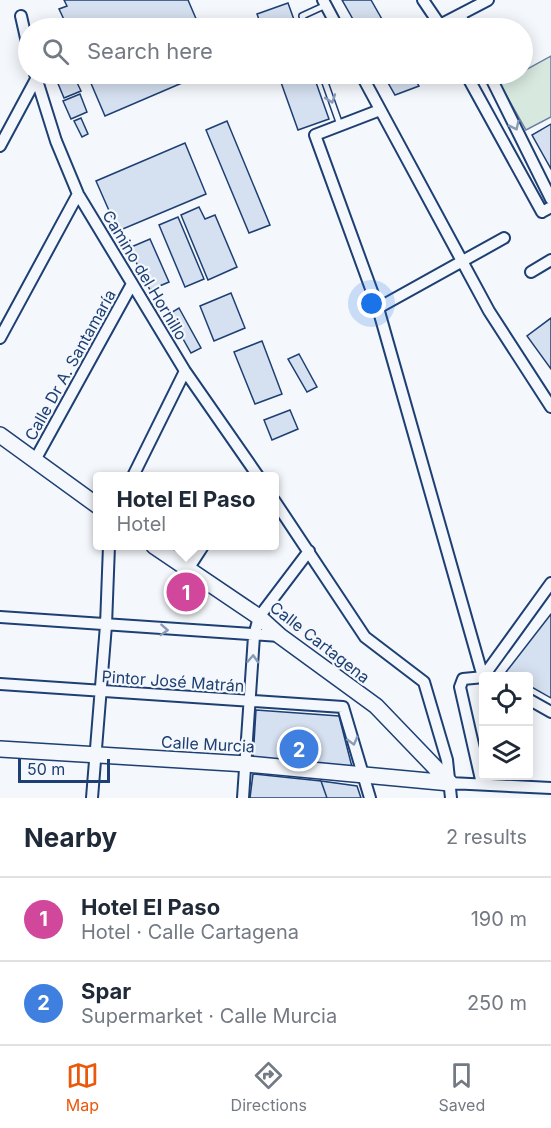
<!DOCTYPE html>
<html lang="en">
<head>
<meta charset="utf-8">
<style>
	body { margin:0; font-family:Inter,sans-serif; background:#f2f2f3; color:#1f2937 }
	.controls { position:absolute; right:18px; bottom:18px; display:grid; overflow:hidden; border-radius:6px; box-shadow:0 3px 15px #0003 }
	.controls button { width:54px; height:54px; display:grid; place-items:center; padding:0; border:0; border-bottom:2px solid #e0e1e3; background:#fff; color:#1f2937; font:30px sans-serif }
	.scale { position:absolute; left:18px; bottom:15px; width:92px; box-sizing:border-box; padding-left:6px; border:3px solid #1d3f73; border-top:0; font-size:16px; line-height:21px; white-space:nowrap; color:#1d3f73; -webkit-text-stroke:4px #f4f7fb; paint-order:stroke }
	.you { position:absolute; left:372px; top:304px; width:21px; height:21px; margin:-15px; border:4px solid #fff; border-radius:50%; background:#1a73e8; box-shadow:0 0 0 9px #1a73e833 }
	.badge { display:grid; place-items:center; width:39px; height:39px; border-radius:50%; background:#ea580c; color:#fff; font-size:20px; font-weight:700 }
	.pin { position:absolute; translate:-50% -50%; border:3px solid #fff; box-shadow:0 2px 6px #0006 }
	.popup { position:absolute; left:93px; top:472px; width:186px; height:78px; box-sizing:border-box; display:grid; place-content:center; border-radius:6px; background:#fff; filter:drop-shadow(0 2px 4px #0005); font-size:20px; white-space:nowrap; color:#747a83 }
	.popup b { font-size:22px; color:#1f2937 }
	.popup::after { content:''; position:absolute; left:50%; top:100%; margin-left:-12px; border:12px solid transparent; border-top-color:#fff }
	.list { margin:0; padding:0; list-style:none }
	h2 { display:flex; justify-content:space-between; align-items:center; height:78px; margin:0; padding:0 24px; font-size:26px }
	h2 small { font-size:20px; font-weight:400; color:#747a83 }
	.list li { display:grid; grid-template-columns:39px 1fr auto; gap:18px; align-items:center; box-sizing:border-box; height:84px; padding:0 24px; border-top:2px solid #e0e1e3 }
	.list b { display:block; font-size:22px; white-space:nowrap }
	.list p { margin:0; font-size:20px; white-space:nowrap; color:#747a83 }
	.list em { font-size:20px; font-style:normal; color:#747a83 }
	.icon { flex:none; width:33px; height:33px; fill:none; stroke:currentColor; stroke-width:2; stroke-linecap:round; stroke-linejoin:round }
	.map { position:relative; flex:none; width:551px; height:798px; overflow:hidden }
	.search { position:absolute; background:#fff; box-shadow:0 3px 15px #0003; left:18px; right:18px; top:18px; height:66px; display:flex; align-items:center; gap:15px; box-sizing:border-box; padding:0 21px; border-radius:33px; color:#747a83; font-size:22px }
	.sheet { height:246px; background:#fff }
	nav { display:flex; justify-content:space-around; align-items:center; box-sizing:border-box; height:84px; border-top:2px solid #e0e1e3; background:#fff; font-size:16px; color:#747a83 }
	nav a { display:grid; justify-items:center; gap:3px }
	nav .on { color:#ea580c }
	.map>svg:first-child { display:block }
	.green { fill:#d7e8df; stroke:#687fa3; stroke-width:1.5 }
	.building { fill:#d5e0f0; stroke:#1d3f73; stroke-width:1.5 }
	.lines { fill:none; stroke-linecap:round; stroke-linejoin:round }
	.lane-casing { stroke:#1d3f73; stroke-width:8 }
	.street-casing { stroke:#1d3f73; stroke-width:14 }
	.secondary-casing { stroke:#1d3f73; stroke-width:18 }
	.lane { stroke:#f4f7fb; stroke-width:5 }
	.street { stroke:#f4f7fb; stroke-width:10 }
	.secondary { stroke:#f4f7fb; stroke-width:15 }
	.oneway { stroke:#889bb7 }
	.labels { text-anchor:middle; dominant-baseline:central; stroke-width:4.5; stroke-linejoin:round; paint-order:stroke }
	.street-label { font-size:16px; fill:#1d3f73; stroke:#f4f7fb }
</style>
</head>
<body>
<div class="map">
<svg width="551" height="798" viewBox="0 0 551 798">
	<rect width="100%" height="100%" fill="#f4f7fb"/>
	<path class="green" d="M 551,56 L 551,117 L 526,130 L 500,84 Z"/>
	<path class="building" d="M 64,0 L 188,0 L 200,28 L 68,28 L 59,9 L 67,6 Z
		M 342,0 L 371,0 L 387,28 L 358,28 Z
		M 288,3 L 297,28 L 262,28 L 257,14 Z
		M 54,74 L 73,74 L 81,91 L 64,98 Z
		M 87,74 L 203,74 L 105,116 Z
		M 278,74 L 313,74 L 329,119 L 298,130 Z
		M 383,74 L 412,74 L 419,86 L 395,95 Z
		M 80,94 L 87,112 L 71,119 L 63,101 Z
		M 81,118 L 88,134 L 82,137 L 74,121 Z
		M 227,121 L 270,225 L 249,233 L 206,130 Z
		M 551,124 L 551,169 L 532,135 Z
		M 185,143 L 206,194 L 118,231 L 96,181 Z
		M 199,207 L 205,219 L 215,215 L 237,267 L 208,280 L 181,215 Z
		M 178,217 L 204,279 L 185,287 L 159,225 Z
		M 150,239 L 169,282 L 150,290 L 129,248 Z
		M 231,293 L 245,328 L 214,341 L 200,306 Z
		M 179,308 L 201,348 L 191,353 L 169,314 Z
		M 551,318 L 551,369 L 527,336 Z
		M 262,341 L 282,394 L 255,404 L 234,352 Z
		M 299,354 L 317,387 L 307,392 L 288,359 Z
		M 290,410 L 298,429 L 272,440 L 264,420 Z
		M 551,614 L 551,698 L 528,685 L 528,676 L 514,676 L 506,672 Z
		M 256,710 L 339,716 L 352,767 L 253,759 Z
		M 253,774 L 321,781 L 327,798 L 250,798 Z
		M 321,781 L 357,786 L 361,798 L 327,798 Z"/>
	<g class="lines">
		<g class="lane-casing">
			<path id="lane" d="M 306,28 L 302,16 L 326,5
				M 322,74 L 340,125"/>
		</g>
		<g class="street-casing">
			<path id="street" d="M 323,0 L 338,28
				M 423,0 L 442,28
				M 460,15 L 467,28
				M 21,16 L 28,47
				M 440,25 L 488,0
				M 35,74 L 56,141 L 78,194 L 185,371 L 258,476
				M 361,74 L 489,311 L 551,407
				M 466,74 L 542,212 L 551,207
				M 489,74 L 551,199
				M 380,110 L 315,135 L 378,308 L 483,677
				M 0,146 L 36,79
				M 531,272 L 551,260
				M 378,308 L 504,238
				M 0,338 L 78,194
				M 35,460 L 132,284
				M 133,476 L 185,371
				M 274,500 L 365,637 L 424,682 L 447,760 L 451,798
				M 188,569 L 203,546
				M 0,617 L 280,636
				M 483,677 L 551,583
				M 0,684 L 343,707
				M 528,699 L 551,712
				M 343,707 L 370,798
				M 450,783 L 551,788
				M 482,784 L 460,687 L 463,679 L 484,677
				M 92,798 L 106,625 L 109,546
				M 243,798 L 254,636 L 259,617 L 309,551"/>
		</g>
		<g class="secondary-casing">
			<path id="secondary" d="M 0,435 L 98,506
				M 154,546 L 259,617 L 280,636 L 376,706 L 450,783
				M 0,749 L 247,764 L 450,783"/>
		</g>
		<use href="#lane" class="lane"/>
		<use href="#street" class="street"/>
		<use href="#secondary" class="secondary"/>
	</g>
	<defs><path id="oneway-chevron" d="M-2-3.5L2.5 0L-2 3.5" fill="none" stroke-width="1.6" stroke-linecap="round" stroke-linejoin="round" transform="scale(1.5)"/></defs>
	<g class="oneway">
		<use href="#oneway-chevron" transform="translate(331 99) rotate(71)"/>
		<use href="#oneway-chevron" transform="translate(515 126) rotate(64)"/>
		<use href="#oneway-chevron" transform="translate(164 630) rotate(4)"/>
		<use href="#oneway-chevron" transform="translate(253 659) rotate(-87)"/>
		<use href="#oneway-chevron" transform="translate(353 741) rotate(75)"/>
	</g>
	<g class="labels">
		<g class="street-label">
			<text transform="translate(145 275) rotate(59)">Camino del Hornillo</text>
			<text transform="translate(70 365) rotate(-61)">Calle Dr A. Santamaría</text>
			<text transform="translate(320 642) rotate(38)">Calle Cartagena</text>
			<text transform="translate(173 681) rotate(4)">Pintor José Matrán</text>
			<text transform="translate(208 744) rotate(3)">Calle Murcia</text>
		</g>
	</g>
</svg>
<div class="controls">
<button><svg class="icon" aria-label="locate" viewBox="0 0 24 24"><circle cx="12" cy="12" r="6"/><path d="M12 2v4M12 18v4M2 12h4M18 12h4"/></svg></button>
<button><svg class="icon" aria-label="layers" viewBox="0 0 24 24"><path d="M12 4l9 5-9 5-9-5zM3 14l9 5 9-5"/></svg></button>
</div>
<div class="scale">50 m</div>
<div class="you"></div>
<div class="pin badge" style="left:186px;top:592px;background:#d1479c">1</div>
<div class="popup"><b>Hotel El Paso</b>Hotel</div>
<div class="pin badge" style="left:299px;top:749px;background:#3f7fe0">2</div>
<div class="search"><svg class="icon" aria-label="search" viewBox="0 0 24 24"><circle cx="10" cy="10" r="6"/><path d="M15 15l6 6"/></svg>Search here</div>
</div>
<section class="sheet">
<h2>Nearby<small>2 results</small></h2>
<ul class="list">
<li><span class="badge" style="background:#d1479c">1</span><div><b>Hotel El Paso</b><p>Hotel · Calle Cartagena</p></div><em>190 m</em></li>
<li><span class="badge" style="background:#3f7fe0">2</span><div><b>Spar</b><p>Supermarket · Calle Murcia</p></div><em>250 m</em></li>
</ul>
</section>
<nav>
<a class="on"><svg class="icon" aria-label="map" viewBox="0 0 24 24"><path d="M3 6l6-2 6 2 6-2v14l-6 2-6-2-6 2zM9 4v14M15 6v14"/></svg>Map</a>
<a><svg class="icon" aria-label="directions" viewBox="0 0 24 24"><path d="M12 3l9 9-9 9-9-9zM9 14v-3h6M13 9l2 2-2 2"/></svg>Directions</a>
<a><svg class="icon" aria-label="saved" viewBox="0 0 24 24"><path d="M7 4h10v16l-5-4-5 4z"/></svg>Saved</a>
</nav>
</body>
</html>
